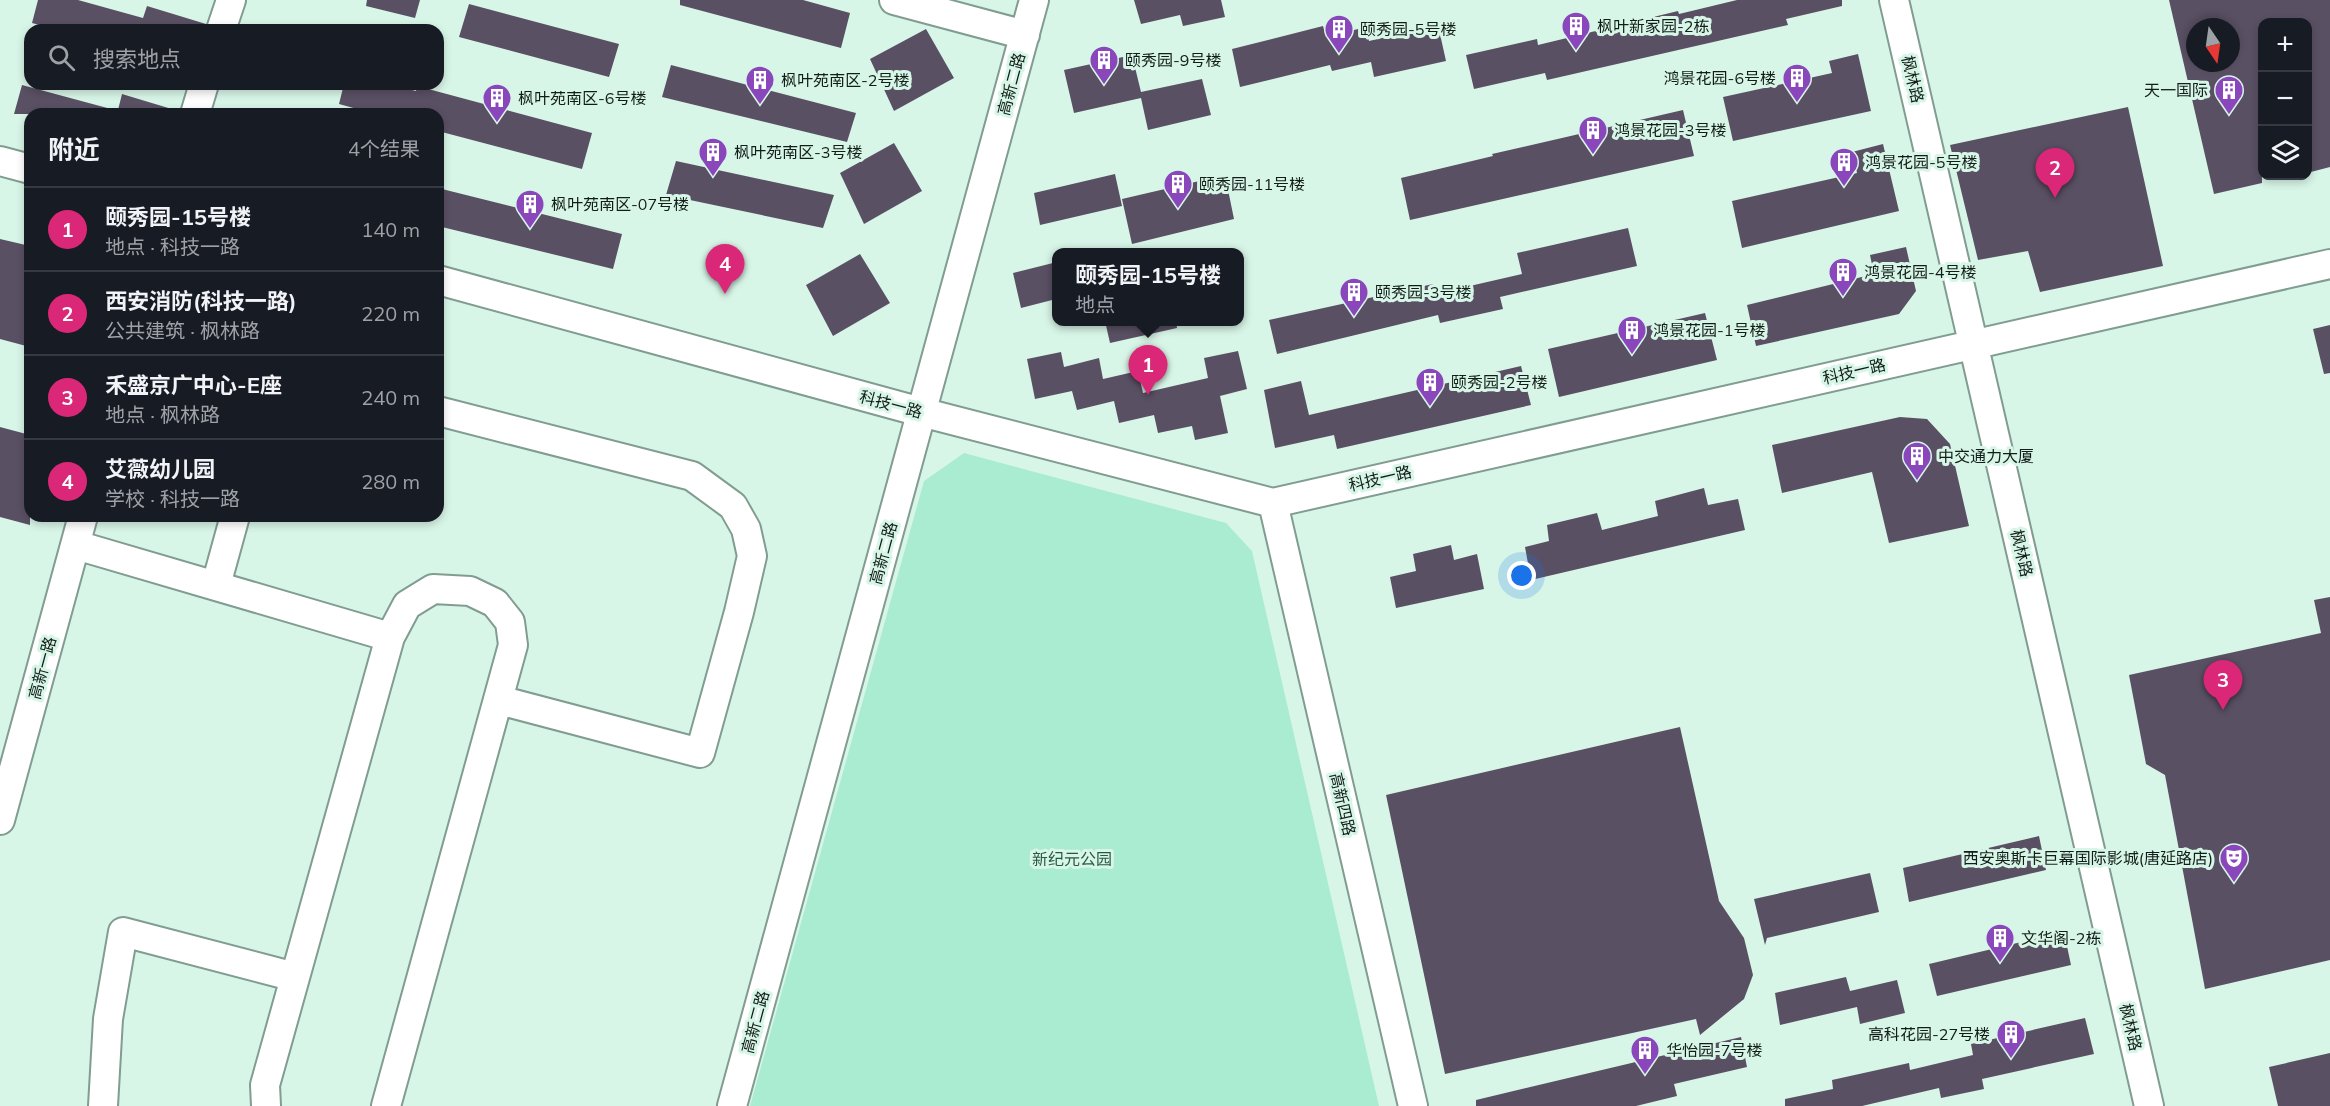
<!DOCTYPE html>
<html lang="zh">
<head>
<meta charset="utf-8">
<style>
	body { margin:0; font-family:Mulish,"Noto Sans SC",sans-serif; background:#242831; color:#f1f3f6 }
	.controls { position:absolute; right:18px; top:18px; display:grid; overflow:hidden; border-radius:12px; box-shadow:0 3px 9px #0003 }
	.controls button { width:54px; height:54px; display:grid; place-items:center; padding:0; border:0; border-bottom:2px solid #363941; background:#171b24; color:#f1f3f6; font:30px sans-serif }
	.compass { position:absolute; left:2186px; top:18px; width:54px; height:54px; border-radius:50%; background:#171b24; box-shadow:0 3px 9px #0003; rotate:167deg }
	.you { position:absolute; left:1522px; top:576px; width:21px; height:21px; margin:-15px; border:4px solid #fff; border-radius:50%; background:#1a73e8; box-shadow:0 0 0 9px #1a73e833 }
	.badge { display:grid; place-items:center; width:39px; height:39px; border-radius:50%; background:#db2777; color:#fff; font-size:20px; font-weight:700 }
	.pin { position:absolute; translate:-50% -50px; filter:drop-shadow(0 2px 3px #0008) }
	.pin::after { content:''; position:absolute; top:32px; width:21px; height:18px; background:inherit; clip-path:polygon(0 0,100% 0,50% 100%) }
	.popup { position:absolute; left:1052px; top:248px; width:192px; height:78px; box-sizing:border-box; display:grid; place-content:center; border-radius:12px; background:#171b24; filter:drop-shadow(0 2px 4px #0005); font-size:20px; white-space:nowrap; color:#9ea1a6 }
	.popup b { font-size:22px; color:#f1f3f6 }
	.popup::after { content:''; position:absolute; left:50%; top:100%; margin-left:-12px; border:12px solid transparent; border-top-color:#171b24 }
	.list { margin:0; padding:0; list-style:none }
	h2 { display:flex; justify-content:space-between; align-items:center; height:78px; margin:0; padding:0 24px; font-size:26px }
	h2 small { font-size:20px; font-weight:400; color:#9ea1a6 }
	.list li { display:grid; grid-template-columns:39px 1fr auto; gap:18px; align-items:center; box-sizing:border-box; height:84px; padding:0 24px; border-top:2px solid #363941 }
	.list b { display:block; font-size:22px; white-space:nowrap }
	.list p { margin:0; font-size:20px; white-space:nowrap; color:#9ea1a6 }
	.list em { font-size:20px; font-style:normal; color:#9ea1a6 }
	.icon { flex:none; width:33px; height:33px; fill:none; stroke:currentColor; stroke-width:2; stroke-linecap:round; stroke-linejoin:round }
	.map { position:relative; flex:none; width:2330px; height:1106px; overflow:hidden }
	.search { position:absolute; background:#171b24; box-shadow:0 3px 9px #0003; left:24px; top:24px; width:420px; height:66px; display:flex; align-items:center; gap:15px; box-sizing:border-box; padding:0 21px; border-radius:18px; color:#9ea1a6; font-size:22px }
	.panel { position:absolute; background:#171b24; box-shadow:0 3px 9px #0003; left:24px; top:108px; width:420px; height:414px; border-radius:18px }
	.map>svg:first-child { display:block }
	.green { fill:#aaecd1 }
	.building { fill:#5a5064; fill-rule:evenodd }
	.lines { fill:none; stroke-linecap:round; stroke-linejoin:round }
	.minor-casing { stroke:#819c90; stroke-width:32 }
	.minor { stroke:#fff; stroke-width:28 }
	.labels { text-anchor:middle; dominant-baseline:central; stroke-width:6; stroke-linejoin:round; paint-order:stroke }
	.poi-label { font-size:16px; fill:#121d18; stroke:#d8f6e8; text-anchor:start }
	.street-label { font-size:16px; fill:#121d18; stroke:#d8f6e8 }
	.park-label { font-size:16px; fill:#275846; stroke:#d8f6e8 }
</style>
</head>
<body>
<div class="map">
<svg width="2330" height="1106" viewBox="0 0 2330 1106">
	<rect width="100%" height="100%" fill="#d8f6e8"/>
	<path class="green" d="M 964,453 L 1226,523 L 1252,551 L 1379,1106 L 750,1106 L 924,481 Z"/>
	<path class="building" d="M 38,0 L 78,0 L 143,18 L 147,6 L 206,24 L 205,30 L 58,30 L 32,23 Z
		M 367,0 L 420,0 L 415,18 L 366,6 Z
		M 680,0 L 803,0 L 850,13 L 841,48 L 680,5 Z
		M 1134,0 L 1221,0 L 1225,17 L 1183,26 L 1180,15 L 1141,24 Z
		M 1737,0 L 1842,0 L 1842,6 L 1786,19 L 1788,25 L 1547,80 L 1545,73 L 1474,89 L 1466,55 L 1537,39 L 1538,45 L 1678,11 L 1679,14 Z
		M 2169,0 L 2330,0 L 2330,167 L 2307,173 L 2307,22 L 2262,22 L 2262,183 L 2214,194 ZM 2195,27 L 2231,27 L 2231,63 L 2195,63 Z
		M 469,4 L 619,44 L 609,77 L 459,37 Z
		M 1438,25 L 1446,61 L 1374,77 L 1371,62 L 1332,71 L 1330,65 L 1240,87 L 1232,49 L 1323,26 L 1326,37 L 1366,27 L 1369,41 Z
		M 926,29 L 954,78 L 894,111 L 870,59 Z
		M 1858,54 L 1871,111 L 1733,141 L 1723,97 L 1832,73 L 1829,61 Z
		M 1132,55 L 1141,92 L 1202,79 L 1211,115 L 1148,130 L 1141,98 L 1074,113 L 1064,70 Z
		M 671,65 L 856,113 L 847,142 L 662,97 Z
		M 344,84 L 388,84 L 416,91 L 417,86 L 592,133 L 582,169 L 438,131 L 438,114 L 375,114 L 339,104 Z
		M 22,85 L 111,109 L 110,114 L 14,114 Z
		M 122,94 L 175,110 L 174,114 L 117,114 Z
		M 2128,107 L 2163,266 L 2040,292 L 2028,251 L 1978,260 L 1950,145 Z
		M 1683,110 L 1694,156 L 1410,220 L 1401,178 L 1493,156 L 1492,154 Z
		M 894,143 L 922,191 L 864,224 L 840,173 Z
		M 1883,144 L 1899,211 L 1742,248 L 1732,201 L 1857,173 L 1852,152 Z
		M 676,161 L 834,195 L 823,228 L 666,195 Z
		M 1115,174 L 1122,206 L 1040,225 L 1034,193 Z
		M 1225,175 L 1234,219 L 1132,244 L 1122,199 Z
		M 438,188 L 622,234 L 613,269 L 438,226 Z
		M 1628,228 L 1637,266 L 1500,297 L 1503,309 L 1440,323 L 1438,315 L 1277,354 L 1269,320 L 1433,284 L 1435,294 L 1522,274 L 1517,253 Z
		M 0,239 L 30,246 L 30,347 L 0,339 Z
		M 1906,247 L 1916,291 L 1899,314 L 1756,346 L 1747,305 L 1874,274 L 1870,255 Z
		M 860,254 L 890,303 L 833,336 L 806,285 Z
		M 1053,263 L 1056,280 L 1056,299 L 1021,308 L 1013,273 Z
		M 1705,313 L 1717,360 L 1559,397 L 1548,349 Z
		M 1105,321 L 1176,321 L 1177,328 L 1110,343 Z
		M 2330,325 L 2330,373 L 2324,374 L 2313,329 Z
		M 1238,351 L 1247,389 L 1220,396 L 1228,433 L 1195,440 L 1192,426 L 1158,433 L 1154,415 L 1119,423 L 1114,401 L 1077,410 L 1072,391 L 1035,399 L 1027,359 L 1061,352 L 1064,367 L 1099,358 L 1103,379 L 1138,371 L 1143,393 L 1208,378 L 1204,358 Z
		M 1521,366 L 1531,405 L 1337,449 L 1334,435 L 1275,448 L 1264,390 L 1301,381 L 1309,415 Z
		M 1900,417 L 1927,419 L 1950,444 L 1969,526 L 1889,543 L 1872,472 L 1782,493 L 1772,445 Z
		M 0,427 L 30,435 L 30,525 L 0,517 Z
		M 1704,488 L 1708,505 L 1738,499 L 1745,530 L 1531,580 L 1525,547 L 1549,541 L 1547,525 L 1597,513 L 1602,530 L 1658,516 L 1655,501 Z
		M 1451,545 L 1454,560 L 1477,554 L 1484,589 L 1396,608 L 1390,577 L 1416,571 L 1413,554 Z
		M 2330,597 L 2330,960 L 2205,989 L 2165,775 L 2146,764 L 2129,675 L 2321,633 L 2314,600 Z
		M 1680,727 L 1719,901 L 1744,938 L 1753,975 L 1744,999 L 1700,1035 L 1696,1019 L 1445,1074 L 1386,795 Z
		M 2039,836 L 2046,870 L 1909,902 L 1903,868 Z
		M 1870,873 L 1879,912 L 1767,938 L 1765,945 L 1754,899 Z
		M 2064,932 L 2071,965 L 1937,996 L 1929,964 Z
		M 1846,977 L 1850,991 L 1897,980 L 1905,1013 L 1860,1024 L 1857,1007 L 1780,1025 L 1775,993 Z
		M 2085,1018 L 2094,1054 L 1982,1079 L 1984,1089 L 1941,1098 L 1939,1088 L 1862,1106 L 1785,1106 L 1785,1099 L 1833,1089 L 1832,1080 L 1909,1063 L 1910,1070 L 1973,1055 L 1971,1044 Z
		M 1741,1037 L 1747,1067 L 1674,1084 L 1677,1096 L 1636,1106 L 1476,1106 L 1476,1100 Z
		M 2330,1053 L 2330,1106 L 2278,1106 L 2269,1067 Z"/>
	<g class="lines">
		<g class="minor-casing">
			<path id="minor" d="M 894,0 L 1025,35
				M 1894,0 L 2149,1106
				M 221,30 L 231,0
				M 195,114 L 204,84
				M 0,161 L 30,169
				M 438,280 L 921,412 L 1273,503 L 2330,264
				M 438,411 L 692,476 L 733,506 L 746,529 L 752,556 L 739,612 L 700,753 L 499,700
				M 1273,503 L 1413,1106
				M 76,545 L 390,637
				M 216,585 L 235,516
				M 0,820 L 83,516
				M 103,1106 L 108,1019 L 123,932 L 295,977
				M 266,1106 L 265,1085 L 390,637 L 407,605 L 433,589 L 470,591 L 495,603 L 510,622 L 513,645 L 386,1106
				M 732,1106 L 1034,0"/>
		</g>
		<use href="#minor" class="minor"/>
	</g>
	<defs>
		<g id="building-pin" transform="scale(1.5)"><path d="M0 17L-7.5 6A9.5 9.5 0 1 1 7.5 6Z" fill="#8947bb" stroke="#d8f6e8"/><path d="M-4-6H4V6H1V3H-1V6H-4ZM-2.5-4.3h1.7v1.8h-1.7ZM.8-4.3h1.7v1.8H.8ZM-2.5-1h1.7V.8h-1.7ZM.8-1h1.7V.8H.8Z" fill="#fff"/></g>
		<g id="theatre-pin" transform="scale(1.5)"><path d="M0 17L-7.5 6A9.5 9.5 0 1 1 7.5 6Z" fill="#8947bb" stroke="#d8f6e8"/><path d="M-5-5.5Q0-4 5-5.5V0Q5 5 0 6Q-5 5-5 0ZM-3.3-2.5H-1v1.5H-3.3ZM1-2.5H3.3v1.5H1ZM-2.8 1Q0 5.5 2.8 1Z" fill="#fff"/></g>
	</defs>
	<g fill-rule="evenodd">
		<use href="#building-pin" x="1576" y="26"/>
		<use href="#building-pin" x="1339" y="29"/>
		<use href="#building-pin" x="1104" y="60"/>
		<use href="#building-pin" x="1797" y="78"/>
		<use href="#building-pin" x="760" y="80"/>
		<use href="#building-pin" x="2229" y="90"/>
		<use href="#building-pin" x="497" y="98"/>
		<use href="#building-pin" x="1593" y="130"/>
		<use href="#building-pin" x="713" y="152"/>
		<use href="#building-pin" x="1844" y="162"/>
		<use href="#building-pin" x="1178" y="184"/>
		<use href="#building-pin" x="530" y="204"/>
		<use href="#building-pin" x="1843" y="272"/>
		<use href="#building-pin" x="1354" y="292"/>
		<use href="#building-pin" x="1632" y="330"/>
		<use href="#building-pin" x="1430" y="382"/>
		<use href="#building-pin" x="1917" y="456"/>
		<use href="#theatre-pin" x="2234" y="858"/>
		<use href="#building-pin" x="2000" y="938"/>
		<use href="#building-pin" x="2011" y="1034"/>
		<use href="#building-pin" x="1645" y="1050"/>
	</g>
	<g class="labels">
		<g class="poi-label">
			<text x="1597" y="26">枫叶新家园-2栋</text>
			<text x="1360" y="29">颐秀园-5号楼</text>
			<text x="1125" y="60">颐秀园-9号楼</text>
			<text x="1776" y="78" text-anchor="end">鸿景花园-6号楼</text>
			<text x="781" y="80">枫叶苑南区-2号楼</text>
			<text x="2208" y="90" text-anchor="end">天一国际</text>
			<text x="518" y="98">枫叶苑南区-6号楼</text>
			<text x="1614" y="130">鸿景花园-3号楼</text>
			<text x="734" y="152">枫叶苑南区-3号楼</text>
			<text x="1865" y="162">鸿景花园-5号楼</text>
			<text x="1199" y="184">颐秀园-11号楼</text>
			<text x="551" y="204">枫叶苑南区-07号楼</text>
			<text x="1864" y="272">鸿景花园-4号楼</text>
			<text x="1375" y="292">颐秀园-3号楼</text>
			<text x="1653" y="330">鸿景花园-1号楼</text>
			<text x="1451" y="382">颐秀园-2号楼</text>
			<text x="1938" y="456">中交通力大厦</text>
			<text x="2213" y="858" text-anchor="end">西安奥斯卡巨幕国际影城(唐延路店)</text>
			<text x="2021" y="938">文华阁-2栋</text>
			<text x="1990" y="1034" text-anchor="end">高科花园-27号楼</text>
			<text x="1666" y="1050">华怡园-7号楼</text>
		</g>
		<g class="street-label">
			<text transform="translate(1913 79) rotate(77)">枫林路</text>
			<text transform="translate(1011 84) rotate(-75)">高新二路</text>
			<text transform="translate(1854 371) rotate(-13)">科技一路</text>
			<text transform="translate(891 404) rotate(15)">科技一路</text>
			<text transform="translate(1380 478) rotate(-13)">科技一路</text>
			<text transform="translate(883 553) rotate(-75)">高新二路</text>
			<text transform="translate(2022 553) rotate(77)">枫林路</text>
			<text transform="translate(42 668) rotate(-75)">高新一路</text>
			<text transform="translate(1343 804) rotate(77)">高新四路</text>
			<text transform="translate(755 1022) rotate(-75)">高新二路</text>
			<text transform="translate(2131 1027) rotate(77)">枫林路</text>
		</g>
		<g class="park-label">
			<text x="1072" y="859">新纪元公园</text>
		</g>
	</g>
</svg>
<div class="controls">
<button>+</button>
<button>−</button>
<button><svg class="icon" aria-label="layers" viewBox="0 0 24 24"><path d="M12 4l9 5-9 5-9-5zM3 14l9 5 9-5"/></svg></button>
</div>
<svg class="compass" viewBox="-18 -18 36 36"><path d="M0-13l5 13h-10z" fill="#e53935"/><path d="M0 13l5-13h-10z" fill="#9ea1a6"/></svg>
<div class="you"></div>
<div class="pin badge" style="left:1148px;top:395px">1</div>
<div class="popup"><b>颐秀园-15号楼</b>地点</div>
<div class="pin badge" style="left:2055px;top:198px">2</div>
<div class="pin badge" style="left:2223px;top:710px">3</div>
<div class="pin badge" style="left:725px;top:294px">4</div>
<div class="search"><svg class="icon" aria-label="search" viewBox="0 0 24 24"><circle cx="10" cy="10" r="6"/><path d="M15 15l6 6"/></svg>搜索地点</div>
<section class="panel">
<h2>附近<small>4个结果</small></h2>
<ul class="list">
<li><span class="badge">1</span><div><b>颐秀园-15号楼</b><p>地点 · 科技一路</p></div><em>140 m</em></li>
<li><span class="badge">2</span><div><b>西安消防(科技一路)</b><p>公共建筑 · 枫林路</p></div><em>220 m</em></li>
<li><span class="badge">3</span><div><b>禾盛京广中心-E座</b><p>地点 · 枫林路</p></div><em>240 m</em></li>
<li><span class="badge">4</span><div><b>艾薇幼儿园</b><p>学校 · 科技一路</p></div><em>280 m</em></li>
</ul>
</section>
</div>
</body>
</html>
